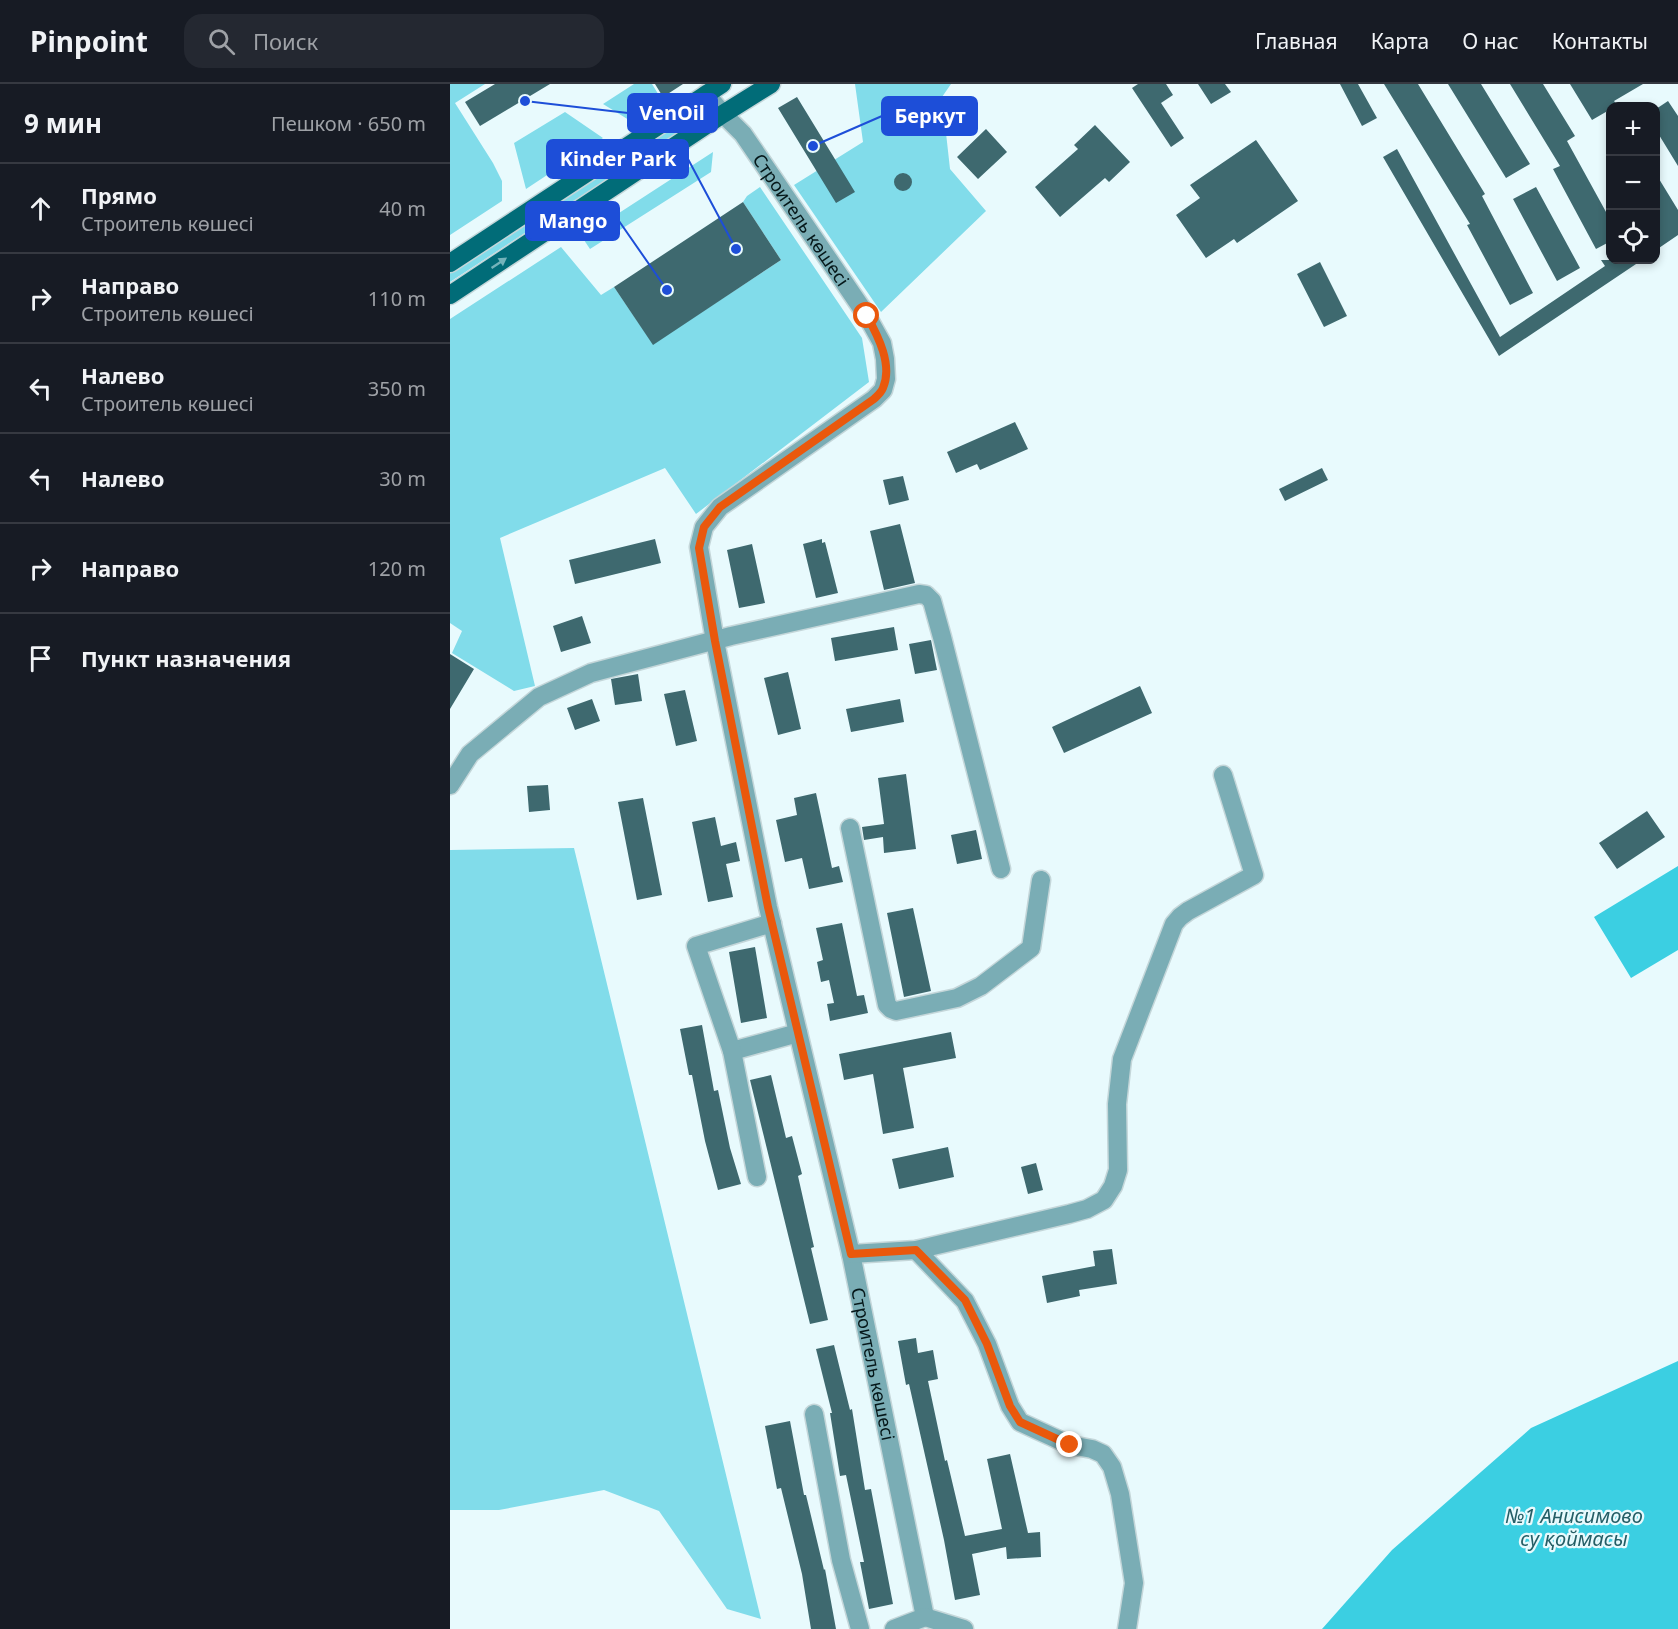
<!DOCTYPE html>
<html lang="ru">
<head>
<meta charset="utf-8">
<style>
	body { margin:0; font-family:"Noto Sans",sans-serif; background:#242831; color:#f1f3f6 }
	.controls { position:absolute; right:18px; top:18px; display:grid; overflow:hidden; border-radius:12px; box-shadow:0 3px 9px #0003 }
	.controls button { width:54px; height:54px; display:grid; place-items:center; padding:0; border:0; border-bottom:2px solid #363941; background:#171b24; color:#f1f3f6; font:30px sans-serif }
	.stop { position:absolute; width:18px; height:18px; margin:-14px; border:4px solid #ea580c; border-radius:50%; background:#fff }
	.stop.end { background:#ea580c; border-color:#fff; box-shadow:0 2px 6px #0008 }
	.list { margin:0; padding:0; list-style:none }
	h2 { display:flex; justify-content:space-between; align-items:center; height:78px; margin:0; padding:0 24px; font-size:26px }
	h2 small { font-size:20px; font-weight:400; color:#9ea1a6 }
	.list li { display:grid; grid-template-columns:39px 1fr auto; gap:18px; align-items:center; box-sizing:border-box; height:90px; padding:0 24px; border-top:2px solid #363941 }
	.list b { display:block; font-size:22px; white-space:nowrap }
	.list p { margin:0; font-size:20px; white-space:nowrap; color:#9ea1a6 }
	.list em { font-size:20px; font-style:normal; color:#9ea1a6 }
	.icon { flex:none; width:33px; height:33px; fill:none; stroke:currentColor; stroke-width:2; stroke-linecap:round; stroke-linejoin:round }
	.map { position:relative; flex:none; width:1228px; height:1545px; overflow:hidden }
	header { display:flex; align-items:center; gap:36px; box-sizing:border-box; height:84px; padding:0 30px; background:#171b24; border-bottom:2px solid #363941 }
	header strong { font-size:28px }
	nav { display:flex; gap:33px; margin-inline-start:auto; font-size:21px }
	.search { width:420px; height:54px; background:#242831; display:flex; align-items:center; gap:15px; box-sizing:border-box; padding:0 21px; border-radius:18px; color:#9ea1a6; font-size:22px }
	main { display:flex }
	aside { flex:1; background:#171b24 }
	.map>svg:first-child { display:block }
	.green { fill:#81dcea }
	.water { fill:#3bcfe2 }
	.building { fill:#3e696f }
	.lines { fill:none; stroke-linecap:round; stroke-linejoin:round }
	.minor-casing { stroke:#c4d6d9; stroke-width:21 }
	.major-casing { stroke:#c4d6d9; stroke-width:21 }
	.minor { stroke:#7aadb5; stroke-width:18 }
	.major { stroke:#016c78; stroke-width:18 }
	.oneway { fill:#74b3ba }
	.route { stroke:#ea580c; stroke-width:8 }
	.labels { text-anchor:middle; dominant-baseline:central; stroke-width:4.5; stroke-linejoin:round; paint-order:stroke }
	.street-label { font-size:18px; fill:#051719; stroke:#e8fafd }
	.water-label { font-size:20px; font-style:italic; fill:#245e66; stroke:#e8fafd }
	.leader { fill:none; stroke:#1d4ed8; stroke-width:2 }
	.callout-dot { fill:#1d4ed8; stroke:#e8fafd; stroke-width:2 }
	.callout { fill:#1d4ed8; stroke:#1d4ed8; stroke-width:2 }
	.callout-label { font-size:20px; text-anchor:middle; font-weight:bold; fill:#fff }
</style>
</head>
<body>
<header>
<strong>Pinpoint</strong>
<div class="search"><svg class="icon" aria-label="search" viewBox="0 0 24 24"><circle cx="10" cy="10" r="6"/><path d="M15 15l6 6"/></svg>Поиск</div>
<nav><a>Главная</a><a>Карта</a><a>О нас</a><a>Контакты</a></nav>
</header>
<main>
<aside>
<h2>9 мин<small>Пешком · 650 m</small></h2>
<ul class="list">
<li><svg class="icon" aria-label="ahead" viewBox="0 0 24 24"><path d="M12 20V5M6 11l6-6 6 6"/></svg><div><b>Прямо</b><p>Строитель көшесі</p></div><em>40 m</em></li>
<li><svg class="icon" aria-label="right" viewBox="0 0 24 24"><path d="M7 20v-9h11M14 6l5 5-5 5"/></svg><div><b>Направо</b><p>Строитель көшесі</p></div><em>110 m</em></li>
<li><svg class="icon" aria-label="left" viewBox="0 0 24 24"><path d="M17 20v-9H6M10 6l-5 5 5 5"/></svg><div><b>Налево</b><p>Строитель көшесі</p></div><em>350 m</em></li>
<li><svg class="icon" aria-label="left" viewBox="0 0 24 24"><path d="M17 20v-9H6M10 6l-5 5 5 5"/></svg><div><b>Налево</b></div><em>30 m</em></li>
<li><svg class="icon" aria-label="right" viewBox="0 0 24 24"><path d="M7 20v-9h11M14 6l5 5-5 5"/></svg><div><b>Направо</b></div><em>120 m</em></li>
<li><svg class="icon" aria-label="arrive" viewBox="0 0 24 24"><path d="M6 21V4h12l-3 4 3 4H6"/></svg><div><b>Пункт назначения</b></div></li>
</ul>
</aside>
<div class="map">
<svg width="1228" height="1545" viewBox="0 0 1228 1545">
	<rect width="100%" height="100%" fill="#e8fafd"/>
	<path class="green" d="M 0,0 L 35,0 L 5,19 L 43,79 L 52,97 L 52,117 L 0,151 Z
		M 184,0 L 202,0 L 210,13 L 179,36 L 153,20 Z
		M 405,0 L 501,0 L 492,13 L 500,85 L 536,127 L 431,228 L 344,101 L 413,58 Z
		M 252,23 L 257,30 L 0,198 L 0,189 Z
		M 115,28 L 153,54 L 76,105 L 64,59 Z
		M 263,68 L 261,88 L 140,165 L 132,153 Z
		M 310,103 L 412,254 L 419,298 L 246,430 L 215,384 L 50,454 L 85,602 L 64,607 L 2,569 L 12,547 L 0,539 L 0,235 L 111,163 L 151,211 L 164,203 L 203,260 L 331,176 L 293,118 L 297,112 Z
		M 124,764 L 311,1535 L 277,1525 L 209,1427 L 154,1406 L 49,1426 L 0,1426 L 0,766 Z"/>
	<path class="water" d="M 1228,782 L 1228,866 L 1181,894 L 1144,833 Z
		M 1228,1277 L 1228,1545 L 872,1545 L 942,1466 L 1081,1344 Z"/>
	<path class="building" d="M 45,0 L 100,0 L 30,42 L 15,18 Z
		M 205,0 L 233,0 L 213,13 Z
		M 688,0 L 716,0 L 723,11 L 711,19 L 734,54 L 721,63 L 682,4 Z
		M 748,0 L 775,0 L 781,8 L 761,20 Z
		M 890,0 L 908,0 L 927,34 L 912,42 Z
		M 934,0 L 968,0 L 1035,110 L 1032,112 L 1083,209 L 1060,221 L 1017,141 L 1020,140 Z
		M 998,0 L 1031,0 L 1080,80 L 1056,94 Z
		M 1060,0 L 1093,0 L 1125,52 L 1117,57 L 1161,137 L 1161,157 L 1146,165 L 1103,85 L 1110,82 Z
		M 1120,0 L 1193,0 L 1164,17 L 1167,21 L 1161,22 L 1161,25 L 1142,36 Z
		M 347,13 L 405,108 L 386,119 L 328,24 Z
		M 1218,17 L 1228,32 L 1228,82 L 1206,46 L 1206,25 Z
		M 645,41 L 680,78 L 659,98 L 655,94 L 610,133 L 585,103 L 628,65 L 624,61 Z
		M 536,45 L 557,68 L 528,95 L 507,73 Z
		M 806,56 L 848,117 L 787,159 L 784,155 L 756,174 L 726,131 L 750,114 L 740,101 Z
		M 947,65 L 1050,253 L 1155,182 L 1151,176 L 1192,176 L 1049,272 L 933,73 Z
		M444 98a9 9 0 1 1 18 0a9 9 0 1 1-18 0Z
		M 1206,90 L 1228,126 L 1228,151 L 1206,166 Z
		M 1086,103 L 1130,184 L 1107,197 L 1063,115 Z
		M 293,118 L 331,176 L 203,261 L 164,203 Z
		M 870,178 L 897,232 L 874,243 L 847,190 Z
		M 565,338 L 578,365 L 530,386 L 527,380 L 506,389 L 497,368 Z
		M 872,384 L 878,396 L 835,417 L 829,405 Z
		M 453,392 L 459,416 L 439,421 L 433,396 Z
		M 450,440 L 465,499 L 434,506 L 420,447 Z
		M 205,455 L 211,479 L 125,500 L 119,476 Z
		M 372,455 L 372,459 L 375,458 L 388,509 L 366,514 L 353,460 Z
		M 302,460 L 315,519 L 289,524 L 277,466 Z
		M 132,532 L 141,559 L 111,568 L 103,542 Z
		M 444,543 L 448,566 L 385,577 L 381,554 Z
		M 481,556 L 487,586 L 465,590 L 459,560 Z
		M 0,570 L 24,585 L 0,625 Z
		M 338,588 L 351,645 L 328,651 L 314,594 Z
		M 188,590 L 192,617 L 165,621 L 161,595 Z
		M 690,602 L 702,629 L 614,669 L 602,643 Z
		M 235,606 L 247,657 L 226,662 L 214,610 Z
		M 142,615 L 150,637 L 125,646 L 117,624 Z
		M 450,615 L 454,638 L 401,648 L 396,625 Z
		M 456,690 L 466,765 L 434,769 L 433,753 L 414,756 L 412,743 L 434,740 L 428,694 Z
		M 98,701 L 100,726 L 79,728 L 77,702 Z
		M 366,709 L 382,784 L 389,782 L 393,798 L 359,805 L 352,774 L 335,778 L 326,736 L 347,731 L 344,714 Z
		M 193,714 L 212,811 L 187,816 L 168,718 Z
		M 1197,727 L 1215,753 L 1167,785 L 1149,759 Z
		M 265,733 L 271,762 L 286,758 L 290,777 L 276,780 L 283,813 L 258,818 L 242,738 Z
		M 526,746 L 532,775 L 507,780 L 501,751 Z
		M 463,824 L 481,907 L 454,913 L 437,829 Z
		M 392,839 L 407,912 L 414,911 L 418,929 L 380,937 L 377,920 L 384,919 L 379,896 L 371,898 L 367,878 L 373,876 L 366,844 Z
		M 305,863 L 317,934 L 291,939 L 279,868 Z
		M 252,941 L 264,1007 L 268,1006 L 280,1064 L 291,1100 L 268,1106 L 255,1057 L 242,991 L 239,991 L 230,945 Z
		M 501,948 L 506,974 L 453,984 L 464,1044 L 433,1050 L 423,990 L 394,996 L 389,970 Z
		M 321,991 L 336,1054 L 342,1052 L 352,1090 L 348,1092 L 364,1163 L 361,1164 L 378,1236 L 360,1240 L 300,996 Z
		M 498,1063 L 504,1093 L 449,1105 L 442,1075 Z
		M 586,1079 L 593,1106 L 578,1110 L 571,1083 Z
		M 662,1165 L 667,1200 L 629,1206 L 630,1212 L 597,1219 L 592,1192 L 645,1182 L 643,1167 Z
		M 466,1254 L 468,1269 L 483,1266 L 488,1295 L 478,1297 L 495,1377 L 497,1376 L 515,1452 L 552,1445 L 537,1375 L 560,1370 L 578,1449 L 590,1448 L 591,1473 L 557,1475 L 556,1463 L 522,1470 L 530,1511 L 505,1516 L 494,1456 L 459,1300 L 456,1301 L 448,1257 Z
		M 384,1261 L 400,1326 L 402,1325 L 415,1406 L 421,1405 L 443,1520 L 419,1525 L 410,1478 L 414,1478 L 396,1391 L 390,1392 L 380,1329 L 382,1329 L 366,1265 Z
		M 340,1337 L 354,1411 L 356,1411 L 374,1486 L 375,1485 L 386,1545 L 361,1545 L 352,1490 L 331,1404 L 327,1405 L 315,1342 Z"/>
	<g class="lines">
		<g class="minor-casing">
			<g id="minor">
				<path id="s1" d="M 256,10 L 273,30 L 293,50 L 417,232 L 432,259 L 435,275 L 436,295 L 433,306 L 424,315 L 270,423 L 254,443 L 249,463 L 265,557 L 318,823 L 401,1170 L 475,1533"/>
				<path d="M 0,701 L 20,670 L 89,613 L 141,589 L 281,552 L 469,510 L 476,511 L 482,517 L 492,553 L 551,785"/>
				<path d="M 400,744 L 437,921 L 441,925 L 446,927 L 507,914 L 531,902 L 581,864 L 591,796"/>
				<path d="M 282,967 L 348,949"/>
				<path d="M 307,1093 L 282,967 L 246,862 L 322,839"/>
				<path d="M 466,1166 L 515,1217 L 537,1260 L 560,1322 L 570,1338 L 620,1361 L 642,1365 L 653,1370 L 662,1383 L 670,1410 L 684,1499 L 677,1545"/>
				<path d="M 401,1170 L 466,1166 L 619,1130 L 637,1125 L 654,1116 L 663,1102 L 668,1086 L 667,1020 L 672,975 L 724,840 L 730,833 L 738,827 L 804,791 L 773,691"/>
				<path d="M 364,1330 L 391,1476 L 410,1545"/>
				<path d="M 444,1545 L 475,1533 L 514,1545"/>
			</g>
		</g>
		<g class="major-casing">
			<path id="major" d="M 0,179 L 272,0
				M 0,211 L 273,30 L 321,0"/>
		</g>
		<use href="#minor" class="minor"/>
		<use href="#major" class="major"/>
	</g>
	<defs><path id="oneway-solid" d="M-6-.8H1V-3.2L6.5 0L1 3.2V.8H-6Z" transform="scale(1.5)"/></defs>
	<use class="oneway" href="#oneway-solid" transform="translate(49 179) rotate(-34)"/>
	<g class="lines">
		<path class="route" d="M 417,232 C 428,252 443,281 433,304 C 431,309 427,312 424,315 L 270,423 L 254,443 L 249,464 L 265,557 L 318,823 L 401,1170 L 466,1166 L 515,1216 L 537,1260 L 560,1322 L 570,1338 L 620,1361"/>
	</g>
	<g class="labels">
		<g class="street-label">
			<text stroke="none"><textPath href="#s1" startOffset="158">Строитель көшесі</textPath></text>
			<text stroke="none"><textPath href="#s1" startOffset="1436">Строитель көшесі</textPath></text>
		</g>
		<g class="water-label">
			<text x="1124" y="1431">№1 Анисимово<tspan x="1124" dy="23">су қоймасы</tspan></text>
		</g>
	</g>
	<path class="leader" d="M75 17L178 29M363 62L432 32M286 165L238 75M217 206L169 137"/>
	<g class="callout-dot">
		<circle cx="75" cy="17" r="6"/>
		<circle cx="363" cy="62" r="6"/>
		<circle cx="286" cy="165" r="6"/>
		<circle cx="217" cy="206" r="6"/>
	</g>
	<g class="callout">
		<rect x="178" y="10" width="89" height="38" rx="6"/>
		<rect x="432" y="13" width="95" height="38" rx="6"/>
		<rect x="97" y="56" width="141" height="38" rx="6"/>
		<rect x="76" y="118" width="93" height="38" rx="6"/>
	</g>
	<g class="callout-label">
		<text x="222" y="36">VenOil</text>
		<text x="480" y="39">Беркут</text>
		<text x="168" y="82">Kinder Park</text>
		<text x="123" y="144">Mango</text>
	</g>
</svg>
<div class="controls">
<button>+</button>
<button>−</button>
<button><svg class="icon" aria-label="locate" viewBox="0 0 24 24"><circle cx="12" cy="12" r="6"/><path d="M12 2v4M12 18v4M2 12h4M18 12h4"/></svg></button>
</div>
<div class="stop" style="left:417px;top:232px"></div>
<div class="stop end" style="left:620px;top:1361px"></div>
</div>
</main>
</body>
</html>
